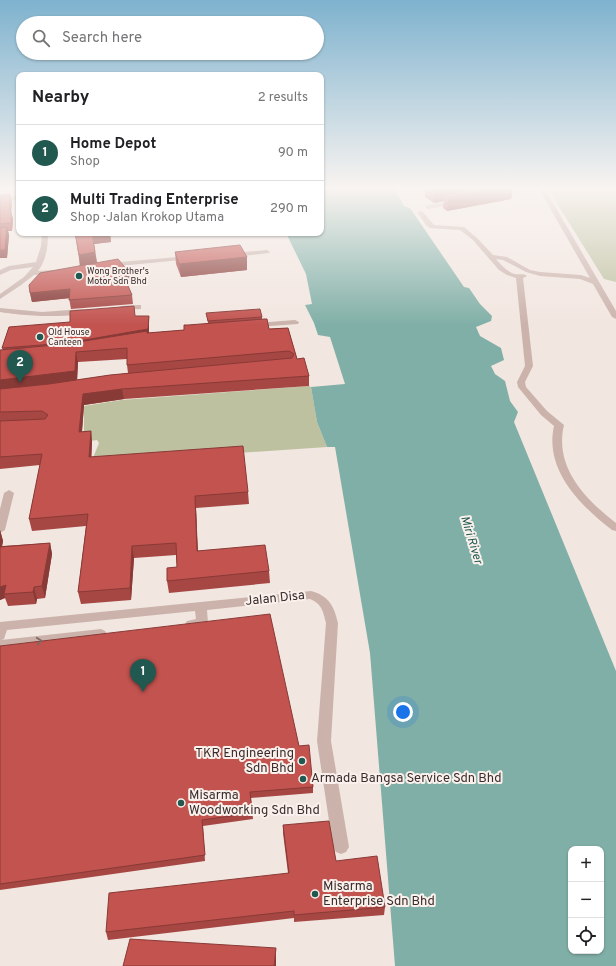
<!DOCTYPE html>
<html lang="en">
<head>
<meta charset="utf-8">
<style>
	body { margin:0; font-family:Overpass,sans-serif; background:#f2f2f2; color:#202124 }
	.controls { position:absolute; right:12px; bottom:12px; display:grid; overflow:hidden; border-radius:8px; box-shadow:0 1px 3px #0004 }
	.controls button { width:36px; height:36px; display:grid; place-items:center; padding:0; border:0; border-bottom:1px solid #e0e0e0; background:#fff; color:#202124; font:20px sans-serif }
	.you { position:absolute; left:403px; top:712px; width:14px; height:14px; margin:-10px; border:3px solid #fff; border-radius:50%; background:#1a73e8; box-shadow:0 0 0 6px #1a73e833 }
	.badge { display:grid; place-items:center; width:26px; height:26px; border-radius:50%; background:#215951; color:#fff; font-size:13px; font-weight:700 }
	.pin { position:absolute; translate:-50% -33px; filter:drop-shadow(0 1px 2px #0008) }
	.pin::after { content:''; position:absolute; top:21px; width:14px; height:12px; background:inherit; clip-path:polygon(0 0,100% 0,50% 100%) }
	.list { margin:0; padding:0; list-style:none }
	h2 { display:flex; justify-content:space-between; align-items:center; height:52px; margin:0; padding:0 16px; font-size:17px }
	h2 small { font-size:13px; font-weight:400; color:#757577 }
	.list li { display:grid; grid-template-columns:26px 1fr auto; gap:12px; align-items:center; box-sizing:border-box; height:56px; padding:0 16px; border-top:1px solid #e0e0e0 }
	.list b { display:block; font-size:15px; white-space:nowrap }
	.list p { margin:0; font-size:13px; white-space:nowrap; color:#757577 }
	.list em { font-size:13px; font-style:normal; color:#757577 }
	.icon { flex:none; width:22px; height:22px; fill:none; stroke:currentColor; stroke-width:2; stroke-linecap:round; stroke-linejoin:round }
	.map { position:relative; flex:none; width:616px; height:966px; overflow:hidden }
	.search { position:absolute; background:#fff; box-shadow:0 1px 3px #0004; left:16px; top:16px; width:308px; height:44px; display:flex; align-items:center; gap:10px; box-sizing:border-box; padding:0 14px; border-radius:22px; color:#757577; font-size:15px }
	.panel { position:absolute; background:#fff; box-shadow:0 1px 3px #0004; left:16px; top:72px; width:308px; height:164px; border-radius:8px }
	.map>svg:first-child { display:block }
	.green { fill:#bdc1a0 }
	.water { fill:#80afa7; fill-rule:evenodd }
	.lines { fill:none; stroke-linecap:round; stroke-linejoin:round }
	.minor { fill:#cbb3ac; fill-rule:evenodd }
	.wall { fill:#a74744; fill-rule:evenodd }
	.shaded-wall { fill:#883a37 }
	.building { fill:#c2534f; stroke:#883a37 }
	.oneway { stroke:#7b6965 }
	.poi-dot { fill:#215951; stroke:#faf1ed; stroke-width:1.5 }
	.labels { text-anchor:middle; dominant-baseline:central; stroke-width:4; stroke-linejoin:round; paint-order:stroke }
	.far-poi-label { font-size:9px; fill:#392c2b; stroke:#faf1ed; text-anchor:start }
	.water-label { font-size:12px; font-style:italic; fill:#215951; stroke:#faf1ed }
	.near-street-label { font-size:13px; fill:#392c2b; stroke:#faf1ed }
	.near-poi-label { font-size:13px; fill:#392c2b; stroke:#faf1ed; text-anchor:start }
</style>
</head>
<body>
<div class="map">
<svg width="616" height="966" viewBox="0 0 616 966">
	<rect width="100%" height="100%" fill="#f2e6e0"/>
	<path class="green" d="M 548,189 L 616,189 L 616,282 L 604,279 Z
		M 309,386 L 311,387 L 317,422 L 327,447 L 91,463 L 99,443 L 97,440 L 84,442 L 84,406 L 121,400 Z"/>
	<path class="water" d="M 321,189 L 397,189 L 398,192 L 397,193 L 404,206 L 410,208 L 464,287 L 469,288 L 480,304 L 492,316 L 491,321 L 476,327 L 480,336 L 501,348 L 504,360 L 491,366 L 495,374 L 505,381 L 510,401 L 518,412 L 514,422 L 616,671 L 616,966 L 395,966 L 370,653 L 335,447 L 327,447 L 317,422 L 311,387 L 345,384 L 330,337 L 318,335 L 314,323 L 305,305 L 312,304 L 306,274 L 286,233 L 321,233 ZM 571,849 L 601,849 L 601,951 L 571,951 Z"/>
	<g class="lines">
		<path class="minor" d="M 539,189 L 545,189 L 616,311 L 616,319 L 612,317 L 593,284 L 580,279 L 540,276 L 526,272 L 503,260 L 496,259 C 501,265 507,272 515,274 C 520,275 523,273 527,276 L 523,278 L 533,366 L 525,382 L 526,387 L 547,411 L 564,425 C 554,467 585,499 616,523 L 616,531 L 612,530 C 581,506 544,470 554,426 L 541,415 L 518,387 L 517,382 L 525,366 L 516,278 L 507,275 L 499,270 L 473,240 L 460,230 L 430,228 L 426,225 L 417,212 L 422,211 L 434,225 L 464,227 L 477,238 L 493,255 L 507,257 L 530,270 L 540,272 L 581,275 L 590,278 Z
			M 19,196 L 19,200 L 0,201 L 0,197 Z
			M 456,201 L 458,202 L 458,204 L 428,209 L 425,207 L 428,205 Z
			M 42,233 L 48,233 C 48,248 46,260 38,271 L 52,270 L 55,272 L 52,274 L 34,275 L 21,285 L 0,299 L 0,294 L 24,277 L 33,267 L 11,270 L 0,275 L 0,270 L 9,266 L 36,262 L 41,246 Z
			M 267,250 L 270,252 L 269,253 L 233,257 L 230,255 L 233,253 Z
			M 189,256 L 191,257 L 191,259 L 109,267 L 106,265 L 109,263 Z
			M 138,305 L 141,305 L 141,309 L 121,310 L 117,308 L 121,306 Z
			M 0,308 L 42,312 L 83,309 L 87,311 C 75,320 16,315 0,312 Z
			M 295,320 L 299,322 L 298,324 L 256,327 L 252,325 L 256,323 Z
			M 9,490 L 14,493 L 5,530 L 0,533 L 0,509 L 4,493 Z
			M 311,591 C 329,596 334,606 338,623 L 331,741 L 349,847 L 346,852 L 341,854 L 336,852 L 333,847 L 317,741 L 326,623 C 323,611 322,604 310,599 L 207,610 L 208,623 L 206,626 L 191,628 L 187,627 L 185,624 L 187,621 L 196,619 L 195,611 L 7,630 L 4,639 L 1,640 L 101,629 L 105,631 L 107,634 L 105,637 L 101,639 L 0,650 L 0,622 Z"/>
	</g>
	<path class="wall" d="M 425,189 L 513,189 L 511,199 L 447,211 L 443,208 L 444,201 L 434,203 L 425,197 Z
		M 0,198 L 12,202 L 11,212 L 13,219 L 12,231 L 8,231 L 9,235 L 7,258 L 0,258 Z
		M 75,233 L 110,233 L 111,242 L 94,244 L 97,262 L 130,280 L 126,281 L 132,295 L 133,304 L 71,309 L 69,298 L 32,302 L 30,293 L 80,265 Z
		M 175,252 L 247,257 L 247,270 L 181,277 L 176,264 Z
		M 206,313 L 262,317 L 262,319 L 269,329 L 288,328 L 297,359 L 309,376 L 309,386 L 124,399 L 84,405 L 82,432 L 91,431 L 92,442 L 91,457 L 248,492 L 249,504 L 196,508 L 198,551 L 269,571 L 270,583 L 169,593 L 167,581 L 177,567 L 176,555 L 134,558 L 131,600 L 81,604 L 78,592 L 86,526 L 32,531 L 29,519 L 40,465 L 0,469 L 0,350 L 3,350 L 2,348 L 70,322 L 149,316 L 149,333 L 184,330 L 208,323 ZM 127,359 L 127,365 L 128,373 L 77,380 L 78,362 Z
		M 0,530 L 3,541 L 2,546 L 50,543 L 52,554 L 45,598 L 37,599 L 36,604 L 8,606 L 5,598 L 0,600 Z
		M 0,646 L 299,746 L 313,787 L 313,793 L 251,798 L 253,819 L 203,826 L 205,861 L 0,890 Z
		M 283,825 L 336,861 L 385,907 L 384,915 L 294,922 L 294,918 L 108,940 L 106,932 L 288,873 L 283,833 Z"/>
	<path class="shaded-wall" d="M 435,189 L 513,189 L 511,199 L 447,211 L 449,197 L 444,195 L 444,201 L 434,203 Z
		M 10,194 L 12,202 L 11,212 L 13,219 L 12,231 L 11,223 L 10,212 Z
		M 7,227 L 9,235 L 7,258 L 0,258 L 0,250 Z
		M 92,233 L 110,233 L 111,242 L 94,244 Z
		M 95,252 L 97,264 L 80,267 L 79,255 Z
		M 247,257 L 247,270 L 181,277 L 179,264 Z
		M 122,272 L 129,272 L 130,280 L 123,281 Z
		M 70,289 L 71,298 L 32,302 L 30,293 Z
		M 149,316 L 149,334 L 68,348 L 67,343 Z
		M 76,352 L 78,362 L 77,382 L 0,390 L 0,380 Z
		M 122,389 L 124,399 L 84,405 L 81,443 L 79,432 L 83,394 Z
		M 91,431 L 92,442 L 91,468 L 89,457 Z
		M 195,496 L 196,508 L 198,563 L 197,551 Z
		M 0,530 L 3,541 L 0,557 Z
		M 50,543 L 52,554 L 45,598 L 42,586 Z
		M 132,546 L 134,558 L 131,600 L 130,588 Z
		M 6,585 L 4,594 L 5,598 L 0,600 L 0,587 Z
		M 34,587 L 37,599 L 36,604 L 33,592 Z
		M 276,948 L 276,966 L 274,966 Z"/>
	<path class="building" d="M 479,189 L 493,189 L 449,197 L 444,195 Z
		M 10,194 L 10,212 L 11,211 L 11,223 L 0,224 L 0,195 Z
		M 7,227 L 5,250 L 0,250 L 0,228 Z
		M 75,233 L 92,233 L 95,252 L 79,255 Z
		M 240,245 L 247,257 L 179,264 L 175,252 Z
		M 118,259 L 129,272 L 122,272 L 132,295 L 69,300 L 70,289 L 30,293 L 29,285 L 40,273 Z
		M 134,306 L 135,316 L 149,316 L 148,329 L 67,343 L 2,348 L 9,327 L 70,322 L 70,311 Z
		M 260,309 L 262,317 L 208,321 L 206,313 Z
		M 264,319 L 267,319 L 269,329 L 288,328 L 297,359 L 304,358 L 309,376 L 122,389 L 83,394 L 79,432 L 91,431 L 89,457 L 243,446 L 248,492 L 195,496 L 197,551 L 265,545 L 269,571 L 167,581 L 167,568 L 177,567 L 176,543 L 132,546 L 130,588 L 78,592 L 88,514 L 29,519 L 42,454 L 0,457 L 0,421 L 45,419 L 48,415 L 42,411 L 0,412 L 0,389 L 49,384 L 110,375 L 292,358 L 294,354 L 289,351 L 127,365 L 127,348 L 76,352 L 75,371 L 0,380 L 0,350 L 66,344 L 147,331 L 147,333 L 184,330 L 184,325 L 188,325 Z
		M 50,543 L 42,586 L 34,587 L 33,592 L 4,594 L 6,585 L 0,587 L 0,547 Z
		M 270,614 L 299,746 L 309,745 L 313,787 L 250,792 L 252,813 L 202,820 L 205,855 L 0,884 L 0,646 Z
		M 329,821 L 336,861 L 377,856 L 385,907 L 294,915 L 294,911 L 106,932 L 109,893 L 289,873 L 283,825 Z
		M 130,939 L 276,948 L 274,966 L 123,966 Z"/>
	<defs><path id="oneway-chevron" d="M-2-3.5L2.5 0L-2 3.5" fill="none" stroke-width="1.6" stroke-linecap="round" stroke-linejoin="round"/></defs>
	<use class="oneway" href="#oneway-chevron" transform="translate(39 641) rotate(-6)"/>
	<linearGradient id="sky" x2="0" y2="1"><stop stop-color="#7eb2ce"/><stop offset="0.58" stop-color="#f9f4f1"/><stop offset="1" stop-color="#f9f4f1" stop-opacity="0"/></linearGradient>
	<rect width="616" height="325" fill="url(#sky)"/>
	<g class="poi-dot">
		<circle cx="79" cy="276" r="4"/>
		<circle cx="40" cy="337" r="4"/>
		<circle cx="302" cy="761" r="4"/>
		<circle cx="303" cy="779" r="4"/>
		<circle cx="181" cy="803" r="4"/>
		<circle cx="315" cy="894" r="4"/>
	</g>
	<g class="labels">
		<g class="far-poi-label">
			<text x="87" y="271">Wong Brother's<tspan x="87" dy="10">Motor Sdn Bhd</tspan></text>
			<text x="48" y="332">Old House<tspan x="48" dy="10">Canteen</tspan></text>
		</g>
		<g class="water-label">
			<text transform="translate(471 540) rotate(73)">Miri River</text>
		</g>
		<g class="near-street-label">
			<text transform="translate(275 599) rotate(-6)">Jalan Disa</text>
		</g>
		<g class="near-poi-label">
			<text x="294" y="754" text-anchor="end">TKR Engineering<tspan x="294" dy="15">Sdn Bhd</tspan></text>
			<text x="311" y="779">Armada Bangsa Service Sdn Bhd</text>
			<text x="189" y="796">Misarma<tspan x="189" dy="15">Woodworking Sdn Bhd</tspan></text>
			<text x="323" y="887">Misarma<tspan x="323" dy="15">Enterprise Sdn Bhd</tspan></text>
		</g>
	</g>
</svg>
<div class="controls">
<button>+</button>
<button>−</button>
<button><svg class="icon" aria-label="locate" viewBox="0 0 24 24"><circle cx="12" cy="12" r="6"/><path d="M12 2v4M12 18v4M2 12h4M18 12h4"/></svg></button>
</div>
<div class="you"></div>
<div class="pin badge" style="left:143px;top:692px">1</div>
<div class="pin badge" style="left:20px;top:383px">2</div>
<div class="search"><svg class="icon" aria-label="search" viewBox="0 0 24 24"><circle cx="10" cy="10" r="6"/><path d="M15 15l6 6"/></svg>Search here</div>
<section class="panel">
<h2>Nearby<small>2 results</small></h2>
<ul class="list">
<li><span class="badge">1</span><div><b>Home Depot</b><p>Shop</p></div><em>90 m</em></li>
<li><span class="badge">2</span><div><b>Multi Trading Enterprise</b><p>Shop · Jalan Krokop Utama</p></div><em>290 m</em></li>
</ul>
</section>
</div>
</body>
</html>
